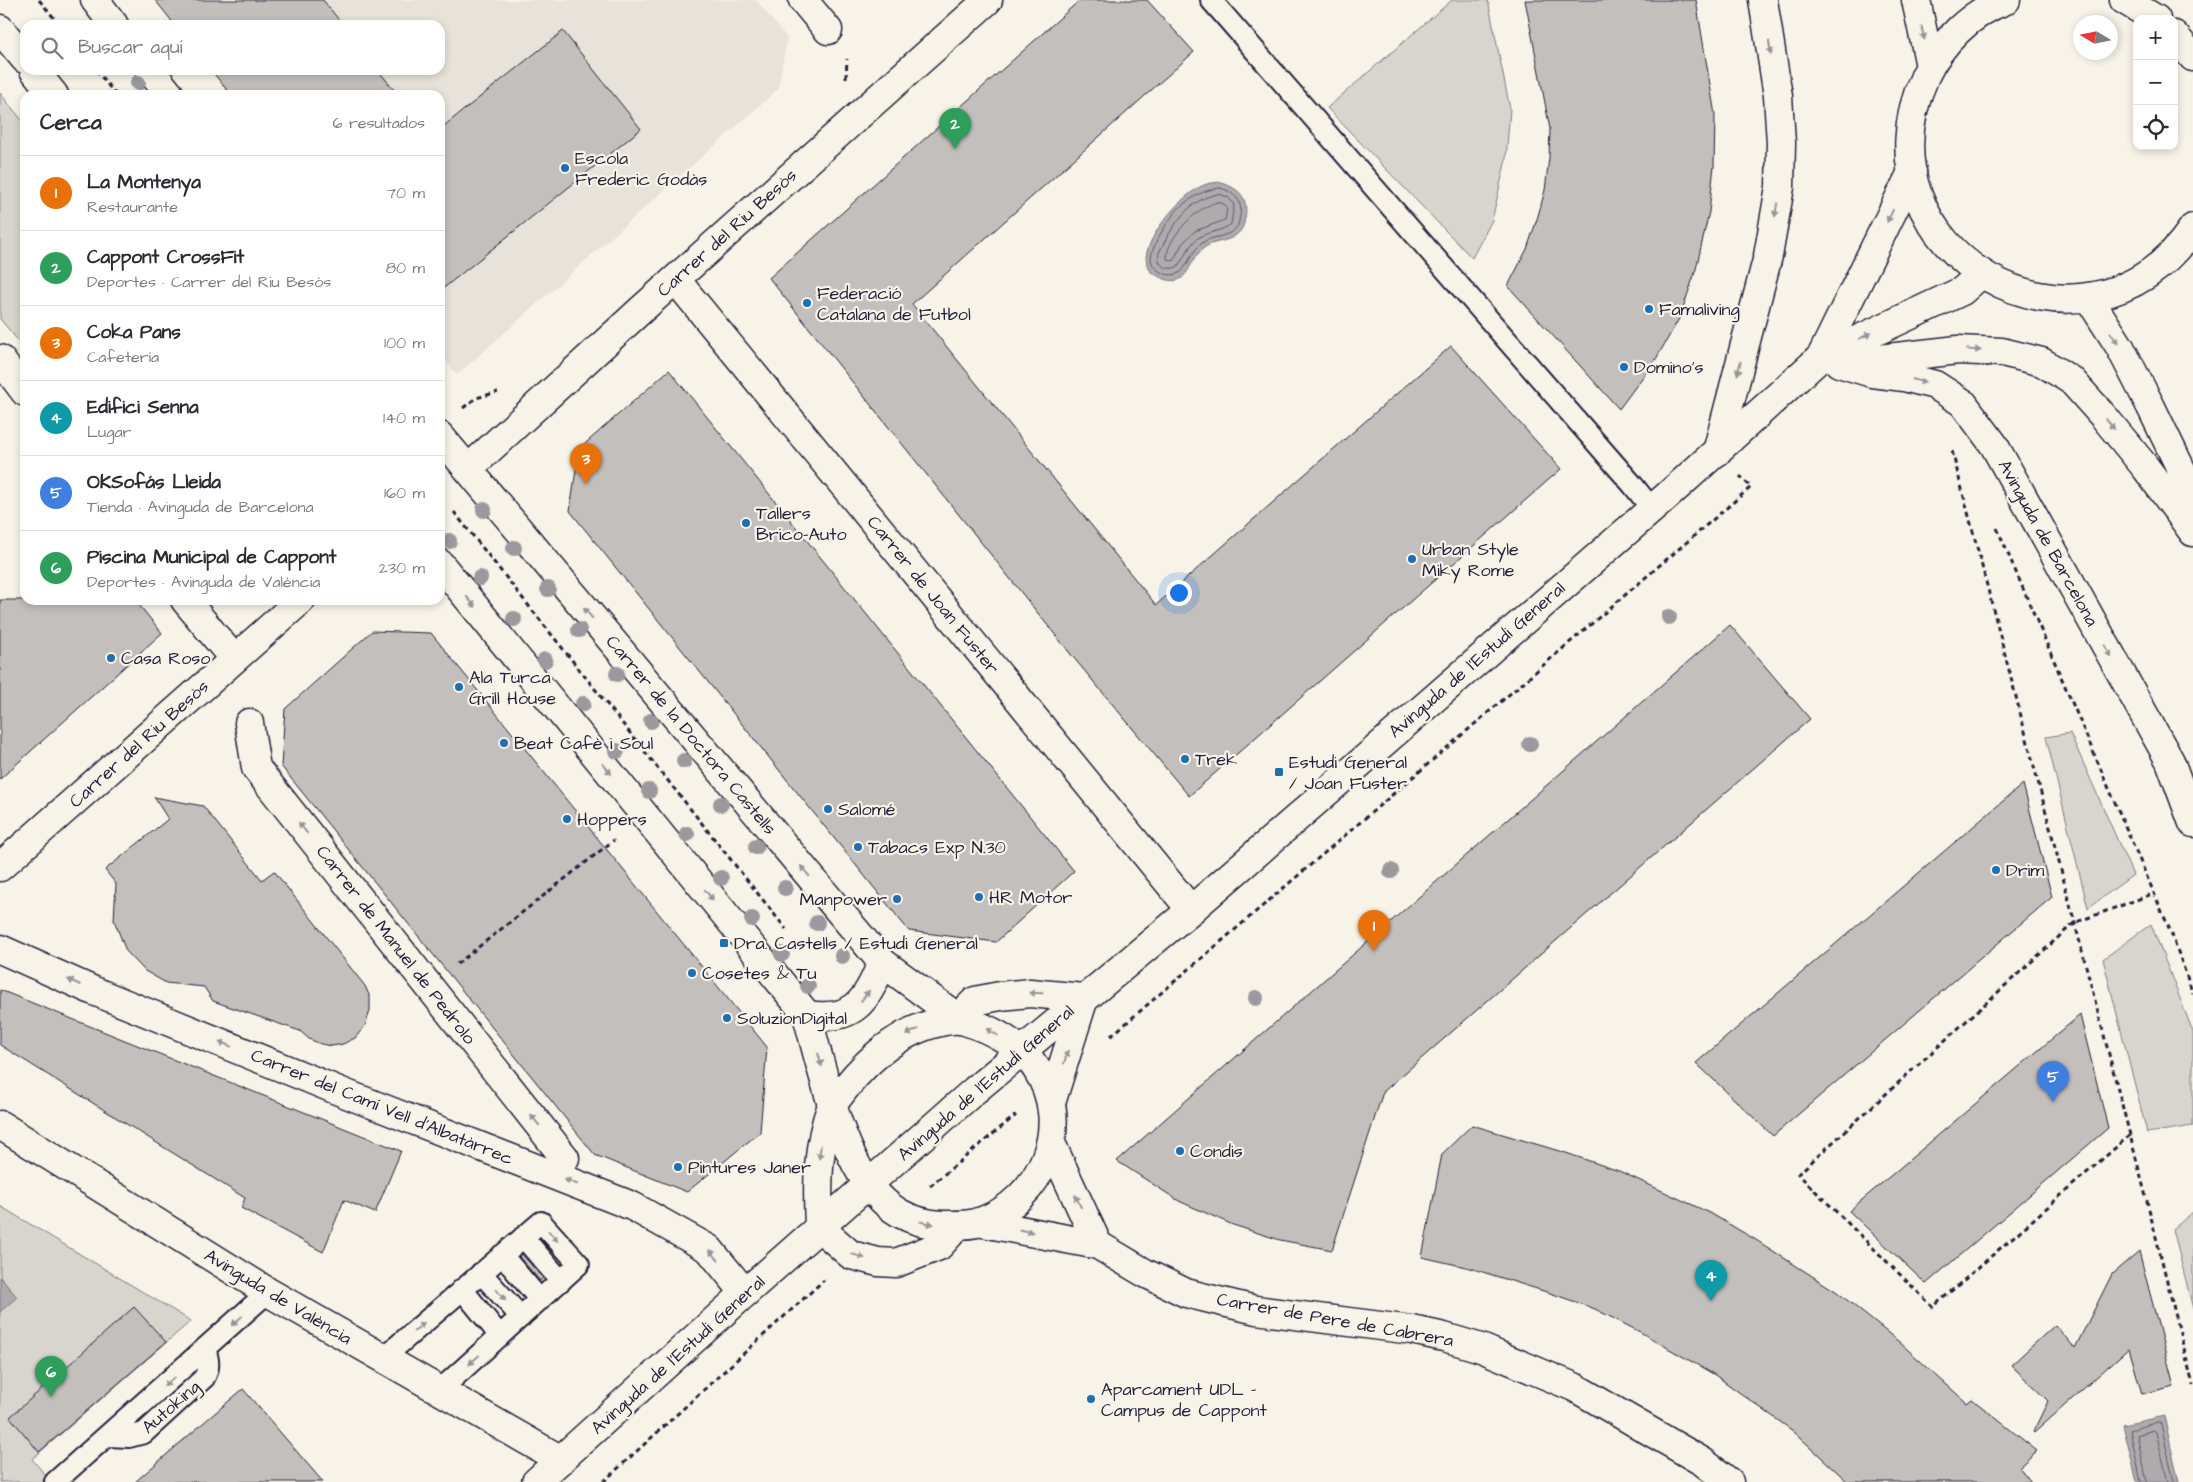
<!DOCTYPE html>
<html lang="es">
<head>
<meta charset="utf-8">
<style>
	body { margin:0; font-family:"Architects Daughter",sans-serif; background:#f7f7f7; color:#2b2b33 }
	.controls { position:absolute; right:15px; top:15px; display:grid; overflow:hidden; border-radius:10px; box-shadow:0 2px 8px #0003 }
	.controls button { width:45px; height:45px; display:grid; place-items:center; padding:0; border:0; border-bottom:1px solid #e1e1e2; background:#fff; color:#2b2b33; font:25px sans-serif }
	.compass { position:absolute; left:2073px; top:15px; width:45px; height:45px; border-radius:50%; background:#fff; box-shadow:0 2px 8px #0003; rotate:280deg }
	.you { position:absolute; left:1178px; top:592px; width:18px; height:18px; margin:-12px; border:4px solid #fff; border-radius:50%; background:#1a73e8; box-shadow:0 0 0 8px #1a73e833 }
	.badge { display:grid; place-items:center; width:32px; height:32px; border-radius:50%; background:#0b8043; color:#fff; font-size:16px; font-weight:700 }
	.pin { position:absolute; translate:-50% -41px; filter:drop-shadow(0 1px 2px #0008) }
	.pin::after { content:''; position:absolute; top:26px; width:18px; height:15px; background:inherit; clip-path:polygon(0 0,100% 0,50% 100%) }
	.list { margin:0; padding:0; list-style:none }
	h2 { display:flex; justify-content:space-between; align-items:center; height:65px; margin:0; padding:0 20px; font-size:21px }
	h2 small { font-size:16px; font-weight:400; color:#7c7c81 }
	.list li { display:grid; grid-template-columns:32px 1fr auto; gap:15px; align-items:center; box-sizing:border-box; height:75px; padding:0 20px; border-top:1px solid #e1e1e2 }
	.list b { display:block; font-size:19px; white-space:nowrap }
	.list p { margin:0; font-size:16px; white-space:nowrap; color:#7c7c81 }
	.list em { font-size:16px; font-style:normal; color:#7c7c81 }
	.icon { flex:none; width:28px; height:28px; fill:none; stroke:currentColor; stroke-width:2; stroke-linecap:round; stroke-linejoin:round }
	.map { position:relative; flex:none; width:2193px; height:1482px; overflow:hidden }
	.search { position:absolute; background:#fff; box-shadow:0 2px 8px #0003; left:20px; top:20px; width:425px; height:55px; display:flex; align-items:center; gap:12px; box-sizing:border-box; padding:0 18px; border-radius:15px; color:#7c7c81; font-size:19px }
	.panel { position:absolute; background:#fff; box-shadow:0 2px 8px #0003; left:20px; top:90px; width:425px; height:515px; border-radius:15px }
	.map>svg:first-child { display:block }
	.built { fill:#e7e3db }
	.green { fill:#d8d5cf; stroke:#7d7c85 }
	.water { fill:#aeabad; stroke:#76747f }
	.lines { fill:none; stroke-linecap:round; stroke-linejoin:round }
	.shore { stroke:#5a5969; stroke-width:1 }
	.building { fill:#c2bfbd; stroke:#22223b }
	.lane-casing { stroke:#22223b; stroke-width:24 }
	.street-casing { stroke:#22223b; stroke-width:31 }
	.secondary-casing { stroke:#22223b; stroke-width:31 }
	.primary-casing { stroke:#22223b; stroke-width:31 }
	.path { stroke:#22223b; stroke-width:3; stroke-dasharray:5 4; stroke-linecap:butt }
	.lane { stroke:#f7f3e8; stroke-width:20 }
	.street { stroke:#f7f3e8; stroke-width:28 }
	.secondary { stroke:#f7f3e8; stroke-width:28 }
	.primary { stroke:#f7f3e8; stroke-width:28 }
	.tree { fill:#9b999d }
	.oneway { fill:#97959a }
	.poi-dot { fill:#1f6fb2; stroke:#f7f3e8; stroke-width:2 }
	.labels { text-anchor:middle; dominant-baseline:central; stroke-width:4.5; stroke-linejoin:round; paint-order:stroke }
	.poi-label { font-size:18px; fill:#22223b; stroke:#f7f3e8; text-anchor:start }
	.street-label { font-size:18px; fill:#22223b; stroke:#f7f3e8 }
</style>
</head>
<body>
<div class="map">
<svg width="2193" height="1482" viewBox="0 0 2193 1482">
	<rect width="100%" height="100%" fill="#f7f3e8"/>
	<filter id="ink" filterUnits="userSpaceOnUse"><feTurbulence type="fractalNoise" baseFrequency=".02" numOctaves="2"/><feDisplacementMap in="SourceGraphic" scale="10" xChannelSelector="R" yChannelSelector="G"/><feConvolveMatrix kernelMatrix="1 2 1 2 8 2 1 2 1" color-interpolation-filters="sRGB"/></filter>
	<g filter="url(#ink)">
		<path class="built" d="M 155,0 L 756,0 L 787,38 L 778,89 L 457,375 L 440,354 L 440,95 L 231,95 L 211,70 L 440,70 L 440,25 L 175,25 Z"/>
		<path class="green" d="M 1452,0 L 1488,0 L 1510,109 L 1506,159 L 1492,220 L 1472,258 L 1327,108 Z
			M 0,93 L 25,124 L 25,349 L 0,319 Z
			M 2070,733 L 2133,875 L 2088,908 L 2046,737 Z
			M 2151,924 L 2193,1032 L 2193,1126 L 2147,1133 L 2103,959 Z
			M 0,1206 L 191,1321 L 32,1459 L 47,1477 L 41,1482 L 0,1482 Z
			M 2193,1212 L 2193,1309 L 2173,1229 Z"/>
		<path class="water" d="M 1219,182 C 1239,188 1249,197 1245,218 C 1244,225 1242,231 1236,235 C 1227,242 1216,241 1207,246 C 1184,259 1192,298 1151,272 C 1149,267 1146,263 1146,257 C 1149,233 1182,194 1204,185 C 1208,183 1214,183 1219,182 Z
			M 0,1277 L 17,1297 L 0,1312 Z
			M 2164,1416 L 2179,1482 L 2137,1482 L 2123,1425 Z"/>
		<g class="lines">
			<path class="shore" d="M 1220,188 C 1234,192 1243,200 1240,215 C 1239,221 1239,226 1234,230 C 1225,238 1211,236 1202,243 C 1192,251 1189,263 1181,272 C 1173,276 1167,276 1159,271 C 1155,268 1151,264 1151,259 C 1151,246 1170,217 1179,208 C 1190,198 1205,189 1220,188 Z
				M 1219,194 L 1228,197 L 1234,205 L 1231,224 C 1222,232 1208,231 1198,238 C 1188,246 1185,258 1177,267 C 1167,271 1156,265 1159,253 C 1171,228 1188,198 1219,194 Z
				M 1218,202 L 1224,204 L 1227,208 L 1225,220 L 1195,231 L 1182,244 L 1173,261 L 1167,259 C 1165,239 1199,205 1218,202 Z
				M 2141,1482 L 2130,1430 L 2158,1422 L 2161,1424 L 2174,1482
				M 2147,1482 L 2137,1435 L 2153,1430 L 2156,1432 L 2168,1482"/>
		</g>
		<path class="building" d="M 155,0 L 323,0 L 343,25 L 175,25 Z
			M 1080,0 L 1147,0 L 1194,52 L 912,304 L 1156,605 L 1451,346 L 1561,469 L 1189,796 L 1073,657 L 769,278 Z
			M 1525,0 L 1696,0 L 1715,115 L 1714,166 L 1709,212 L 1696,269 L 1680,317 L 1656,359 L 1619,409 L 1508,286 L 1527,249 L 1538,216 L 1545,190 L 1549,158 L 1550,129 Z
			M 563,31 L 641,129 L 440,291 L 440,129 Z
			M 211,70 L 378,70 L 398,95 L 231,95 Z
			M 669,370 L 1074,871 L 996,942 L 909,931 L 570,511 L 579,449 Z
			M 0,600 L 135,600 L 162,633 L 0,779 Z
			M 1730,625 L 1810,719 L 1383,1092 L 1332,1250 L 1280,1240 L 1233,1225 L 1179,1201 L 1117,1161 Z
			M 372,631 L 431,633 L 767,1047 L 760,1132 L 687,1192 L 595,1155 L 281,766 L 285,709 Z
			M 2023,784 L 2052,897 L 1773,1136 L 1696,1063 Z
			M 154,797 L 203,806 L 262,880 L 274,871 L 365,986 L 370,997 L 370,1011 L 365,1026 L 355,1038 L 343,1044 L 332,1046 L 321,1044 L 309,1039 L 300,1031 L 213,1001 L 204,987 L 166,983 L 145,971 L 126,951 L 114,920 L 116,884 L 105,870 L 168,819 Z
			M 0,990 L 401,1151 L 375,1213 L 344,1200 L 323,1252 L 241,1208 L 245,1198 L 0,1045 Z
			M 2080,1015 L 2108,1128 L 1926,1284 L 1849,1211 Z
			M 1472,1125 L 1566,1153 L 1619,1171 L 1710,1213 L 1756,1240 L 1837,1292 L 1898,1341 L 1967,1403 L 1972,1399 L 2037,1451 L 2019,1467 L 2031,1482 L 1848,1482 L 1793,1431 L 1715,1375 L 1640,1332 L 1595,1309 L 1553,1294 L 1470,1268 L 1422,1257 L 1442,1154 Z
			M 2139,1251 L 2174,1386 L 2142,1394 L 2129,1348 L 2034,1433 L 2033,1432 L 2048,1401 L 2011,1365 L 2055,1325 L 2075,1348 L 2112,1274 Z
			M 522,1254 L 543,1278 L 540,1281 L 519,1257 Z
			M 134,1307 L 166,1342 L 39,1452 L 10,1417 Z
			M 243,1389 L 323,1482 L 135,1482 L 195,1430 Z"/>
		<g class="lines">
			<g class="lane-casing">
				<path id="lane" d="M 1211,0 L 1632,484 L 1652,509
					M 523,1237 L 561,1281
					M 502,1255 L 540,1300
					M 481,1273 L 521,1317
					M 462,1289 L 500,1336
					M 382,1359 L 541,1222 L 579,1264 L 439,1391
					M 108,1436 L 129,1437 L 144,1433 L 204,1378 C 210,1368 209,1360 205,1349
					M 55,1482 L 268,1292"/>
			</g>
			<g class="street-casing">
				<path id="street" d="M 803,0 L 828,30
					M 676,280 L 1191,910
					M 0,359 L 25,392
					M 1839,363 L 1872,373 L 1904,377 L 1935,385 L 1963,403 L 1994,445 L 2170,761 L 2193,823
					M 1717,452 L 1768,256 L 1780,187 L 1781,143 L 1778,96 L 1763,0
					M 468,469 L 642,309 L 988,0
					M 185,600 L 234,659
					M 249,723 L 256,768 L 565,1158
					M 0,867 L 301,600
					M 0,949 L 94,991 L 344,1093 L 632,1206 L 709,1249 L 745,1293
					M 807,1015 C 853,1022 867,1002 882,962
					M 958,1018 L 975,1001 L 1000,996 L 1030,993 L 1084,998 L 1051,1103
					M 832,1105 C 817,1145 817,1185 819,1227 L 851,1255 L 878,1262 L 896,1263 L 939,1246 L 958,1225
					M 1051,1143 L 1098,1245
					M 978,1222 L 1098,1245 L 1145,1273 L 1186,1293 L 1206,1298 L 1256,1310 L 1412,1330 L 1444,1337 L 1481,1348 L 1574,1387 L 1703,1462 L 1729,1482"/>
			</g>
			<g class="secondary-casing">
				<path id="secondary" d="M 95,0 L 114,25
					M 0,29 L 25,59
					M 34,70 L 54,95
					M 150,70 L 170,95
					M 1821,357 L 1912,172
					M 440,436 L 882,962 L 958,1018
					M 440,564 L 807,1015 C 821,1066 838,1143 869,1185 C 888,1210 910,1223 942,1225 C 954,1225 968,1226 980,1222 C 1041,1200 1075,1126 1036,1068 C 1021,1045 991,1029 965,1021 C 956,1018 949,1020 940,1022 C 893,1032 859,1068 832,1105
					M 0,1125 L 268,1292 L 561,1460
					M 536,1482 L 745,1293 L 975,1090 L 1191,910 L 1666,497 L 1821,357 L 1962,291 L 1981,274"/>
			</g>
			<g class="primary-casing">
				<path id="primary" d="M 1916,0 L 1930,66
					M 2006,0 C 1971,12 1940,44 1925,76 C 1846,252 2085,387 2193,228
					M 2124,0 L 2156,19
					M 2174,35 L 2193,57
					M 2088,297 L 2120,347 L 2151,407 L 2193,494
					M 1821,357 L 1870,360 L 1958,350 L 2002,352 L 2042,362 L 2072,381 L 2105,418 L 2146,468 L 2193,532"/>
			</g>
			<path class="path" d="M 39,0 L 60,25
				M 96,70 L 116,95
				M 846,78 L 847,59
				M 463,408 L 476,398 L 498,392
				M 1952,451 L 2144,1189 L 2193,1385
				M 454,512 L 786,929
				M 1997,528 L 2172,935 L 2193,994
				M 457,964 L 614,840
				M 1111,1036 L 1751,487 L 1740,476
				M 2130,1135 L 1933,1307 L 1798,1174 L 2074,923 L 2155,893
				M 930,1186 L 1016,1115
				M 603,1482 L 824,1280"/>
			<use href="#lane" class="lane"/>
			<use href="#street" class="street"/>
			<use href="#secondary" class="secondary"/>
			<use href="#primary" class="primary"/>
		</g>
		<g class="tree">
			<circle cx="138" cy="83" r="8"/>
			<circle cx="484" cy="510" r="8"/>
			<circle cx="449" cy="541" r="8"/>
			<circle cx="514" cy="548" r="8"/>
			<circle cx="480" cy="578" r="8"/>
			<circle cx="548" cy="589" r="8"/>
			<circle cx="1669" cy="617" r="8"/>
			<circle cx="514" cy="619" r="8"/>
			<circle cx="579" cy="630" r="8"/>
			<circle cx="545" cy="660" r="8"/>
			<circle cx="617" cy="674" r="8"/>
			<circle cx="583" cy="704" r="8"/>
			<circle cx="651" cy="721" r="8"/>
			<circle cx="1530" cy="744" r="8"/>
			<circle cx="617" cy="751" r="8"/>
			<circle cx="684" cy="761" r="8"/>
			<circle cx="649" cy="791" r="8"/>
			<circle cx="721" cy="804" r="8"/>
			<circle cx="687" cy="834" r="8"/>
			<circle cx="756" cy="847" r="8"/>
			<circle cx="1391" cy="871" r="8"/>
			<circle cx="721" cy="878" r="8"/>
			<circle cx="785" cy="888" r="8"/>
			<circle cx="752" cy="919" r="8"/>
			<circle cx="817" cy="923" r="8"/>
			<circle cx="782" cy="954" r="8"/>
			<circle cx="842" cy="956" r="8"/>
			<circle cx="808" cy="986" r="8"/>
			<circle cx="1256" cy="998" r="8"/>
		</g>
		<defs><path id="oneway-solid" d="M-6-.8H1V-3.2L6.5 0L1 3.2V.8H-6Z" transform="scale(1.25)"/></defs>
		<g class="oneway">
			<use href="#oneway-solid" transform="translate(1923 33) rotate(78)"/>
			<use href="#oneway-solid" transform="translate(1770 48) rotate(81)"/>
			<use href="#oneway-solid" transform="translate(1776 210) rotate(100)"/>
			<use href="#oneway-solid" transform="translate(1890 216) rotate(116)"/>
			<use href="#oneway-solid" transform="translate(1865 336) rotate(-25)"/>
			<use href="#oneway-solid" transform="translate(2114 338) rotate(57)"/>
			<use href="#oneway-solid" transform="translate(1974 350) rotate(3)"/>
			<use href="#oneway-solid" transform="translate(1739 368) rotate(104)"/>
			<use href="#oneway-solid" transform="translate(1919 381) rotate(15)"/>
			<use href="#oneway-solid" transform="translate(2110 424) rotate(50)"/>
			<use href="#oneway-solid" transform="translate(471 602) rotate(50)"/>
			<use href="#oneway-solid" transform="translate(588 613) rotate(-130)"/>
			<use href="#oneway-solid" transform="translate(2108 651) rotate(61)"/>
			<use href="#oneway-solid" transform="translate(607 769) rotate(51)"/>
			<use href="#oneway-solid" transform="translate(303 828) rotate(-128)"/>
			<use href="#oneway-solid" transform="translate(805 871) rotate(-130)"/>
			<use href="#oneway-solid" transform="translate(709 895) rotate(51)"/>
			<use href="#oneway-solid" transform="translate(74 982) rotate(-156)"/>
			<use href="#oneway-solid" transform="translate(1036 993) rotate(-178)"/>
			<use href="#oneway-solid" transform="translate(865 996) rotate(-52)"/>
			<use href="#oneway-solid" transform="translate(912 1032) rotate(155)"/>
			<use href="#oneway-solid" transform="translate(992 1032) rotate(-150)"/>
			<use href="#oneway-solid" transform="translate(225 1044) rotate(-158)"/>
			<use href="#oneway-solid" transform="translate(1066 1057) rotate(-72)"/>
			<use href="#oneway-solid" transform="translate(820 1060) rotate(74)"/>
			<use href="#oneway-solid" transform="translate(535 1120) rotate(-128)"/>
			<use href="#oneway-solid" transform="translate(820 1152) rotate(97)"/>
			<use href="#oneway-solid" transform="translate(571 1182) rotate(-159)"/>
			<use href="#oneway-solid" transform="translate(1078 1201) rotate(-115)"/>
			<use href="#oneway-solid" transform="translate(927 1223) rotate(11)"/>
			<use href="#oneway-solid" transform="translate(1026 1231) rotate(11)"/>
			<use href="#oneway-solid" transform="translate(553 1236) rotate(48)"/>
			<use href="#oneway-solid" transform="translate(714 1255) rotate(-130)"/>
			<use href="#oneway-solid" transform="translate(858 1256) rotate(17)"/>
			<use href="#oneway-solid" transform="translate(501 1295) rotate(48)"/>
			<use href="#oneway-solid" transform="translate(237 1321) rotate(137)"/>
			<use href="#oneway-solid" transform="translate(419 1327) rotate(-41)"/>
			<use href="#oneway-solid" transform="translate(474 1360) rotate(138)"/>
			<use href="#oneway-solid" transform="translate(169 1382) rotate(139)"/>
		</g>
	</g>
	<g class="poi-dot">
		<circle cx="565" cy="168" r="5"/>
		<circle cx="807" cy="303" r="5"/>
		<circle cx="1649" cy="309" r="5"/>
		<circle cx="1624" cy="367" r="5"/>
		<circle cx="746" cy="523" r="5"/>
		<circle cx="1412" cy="559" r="5"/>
		<circle cx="111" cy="658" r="5"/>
		<circle cx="459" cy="687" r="5"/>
		<circle cx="504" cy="743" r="5"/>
		<circle cx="1185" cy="759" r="5"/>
		<rect x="1274" y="767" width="10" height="10" rx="2.5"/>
		<circle cx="828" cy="809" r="5"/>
		<circle cx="567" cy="819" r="5"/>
		<circle cx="858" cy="847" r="5"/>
		<circle cx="1996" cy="870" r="5"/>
		<circle cx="979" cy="897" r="5"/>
		<circle cx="897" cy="899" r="5"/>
		<rect x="719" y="938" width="10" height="10" rx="2.5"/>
		<circle cx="692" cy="973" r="5"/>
		<circle cx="727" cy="1018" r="5"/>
		<circle cx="1180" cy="1151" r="5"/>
		<circle cx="678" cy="1167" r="5"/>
		<circle cx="1091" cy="1399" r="5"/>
	</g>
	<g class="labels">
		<g class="poi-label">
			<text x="575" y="158">Escola<tspan x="575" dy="21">Frederic Godàs</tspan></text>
			<text x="817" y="293">Federació<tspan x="817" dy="21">Catalana de Futbol</tspan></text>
			<text x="1659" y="309">Famaliving</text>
			<text x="1634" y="367">Domino's</text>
			<text x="756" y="513">Tallers<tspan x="756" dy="21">Brico-Auto</tspan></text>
			<text x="1422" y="549">Urban Style<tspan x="1422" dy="21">Miky Rome</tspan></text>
			<text x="121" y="658">Casa Roso</text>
			<text x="469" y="677">Ala Turca<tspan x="469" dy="21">Grill House</tspan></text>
			<text x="514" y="743">Beat Cafè i Soul</text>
			<text x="1195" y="759">Trek</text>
			<text x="1289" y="762">Estudi General<tspan x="1289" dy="21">/ Joan Fuster</tspan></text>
			<text x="838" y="809">Salomé</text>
			<text x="577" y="819">Hoppers</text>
			<text x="868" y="847">Tabacs Exp N.30</text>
			<text x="2006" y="870">Drim</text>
			<text x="989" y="897">HR Motor</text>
			<text x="887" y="899" text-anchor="end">Manpower</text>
			<text x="734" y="943">Dra. Castells / Estudi General</text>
			<text x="702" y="973">Cosetes &amp; Tu</text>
			<text x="737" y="1018">SoluzionDigital</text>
			<text x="1190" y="1151">Condis</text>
			<text x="688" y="1167">Pintures Janer</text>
			<text x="1101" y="1389">Aparcament UDL -<tspan x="1101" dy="21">Campus de Cappont</tspan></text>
		</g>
		<g class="street-label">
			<text transform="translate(727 233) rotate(-42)">Carrer del Riu Besòs</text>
			<text transform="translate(2048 543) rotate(61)">Avinguda de Barcelona</text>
			<text transform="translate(933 595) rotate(51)">Carrer de Joan Fuster</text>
			<text transform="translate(1477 660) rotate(-41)">Avinguda de l'Estudi General</text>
			<text transform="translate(691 735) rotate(50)">Carrer de la Doctora Castells</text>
			<text transform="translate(139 744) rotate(-42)">Carrer del Riu Besòs</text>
			<text transform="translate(396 945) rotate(52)">Carrer de Manuel de Pedrolo</text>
			<text transform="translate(986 1083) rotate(-41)">Avinguda de l'Estudi General</text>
			<text transform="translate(382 1107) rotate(22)">Carrer del Camí Vell d'Albatàrrec</text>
			<text transform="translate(278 1297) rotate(31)">Avinguda de València</text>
			<text transform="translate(1335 1320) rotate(10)">Carrer de Pere de Cabrera</text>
			<text transform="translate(678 1355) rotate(-42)">Avinguda de l'Estudi General</text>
			<text transform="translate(171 1407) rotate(-41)">Autoking</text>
		</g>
	</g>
</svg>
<div class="controls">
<button>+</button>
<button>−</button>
<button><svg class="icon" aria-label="locate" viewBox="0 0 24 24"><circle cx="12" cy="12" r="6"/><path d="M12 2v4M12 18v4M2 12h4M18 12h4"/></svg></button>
</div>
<svg class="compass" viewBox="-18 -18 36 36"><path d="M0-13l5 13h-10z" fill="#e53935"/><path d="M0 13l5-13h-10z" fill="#7c7c81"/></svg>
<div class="you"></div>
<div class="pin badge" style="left:1374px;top:951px;background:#e8710a">1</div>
<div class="pin badge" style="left:955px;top:149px;background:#2e9e5b">2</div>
<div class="pin badge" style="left:586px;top:484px;background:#e8710a">3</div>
<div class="pin badge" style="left:1711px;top:1301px;background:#0f9aa8">4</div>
<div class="pin badge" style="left:2053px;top:1102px;background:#3f7fe0">5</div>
<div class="pin badge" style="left:51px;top:1397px;background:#2e9e5b">6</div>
<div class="search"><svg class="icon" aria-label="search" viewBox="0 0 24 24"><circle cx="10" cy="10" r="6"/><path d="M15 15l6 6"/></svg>Buscar aquí</div>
<section class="panel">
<h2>Cerca<small>6 resultados</small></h2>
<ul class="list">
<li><span class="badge" style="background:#e8710a">1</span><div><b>La Montenya</b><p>Restaurante</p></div><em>70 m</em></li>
<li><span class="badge" style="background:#2e9e5b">2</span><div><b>Cappont CrossFit</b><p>Deportes · Carrer del Riu Besòs</p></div><em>80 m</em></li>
<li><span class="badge" style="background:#e8710a">3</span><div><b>Coka Pans</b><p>Cafetería</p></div><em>100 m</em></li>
<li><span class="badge" style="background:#0f9aa8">4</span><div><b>Edifici Senna</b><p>Lugar</p></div><em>140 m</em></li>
<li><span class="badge" style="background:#3f7fe0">5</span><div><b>OKSofás Lleida</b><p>Tienda · Avinguda de Barcelona</p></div><em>160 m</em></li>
<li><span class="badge" style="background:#2e9e5b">6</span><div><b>Piscina Municipal de Cappont</b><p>Deportes · Avinguda de València</p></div><em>230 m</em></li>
</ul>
</section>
</div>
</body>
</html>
